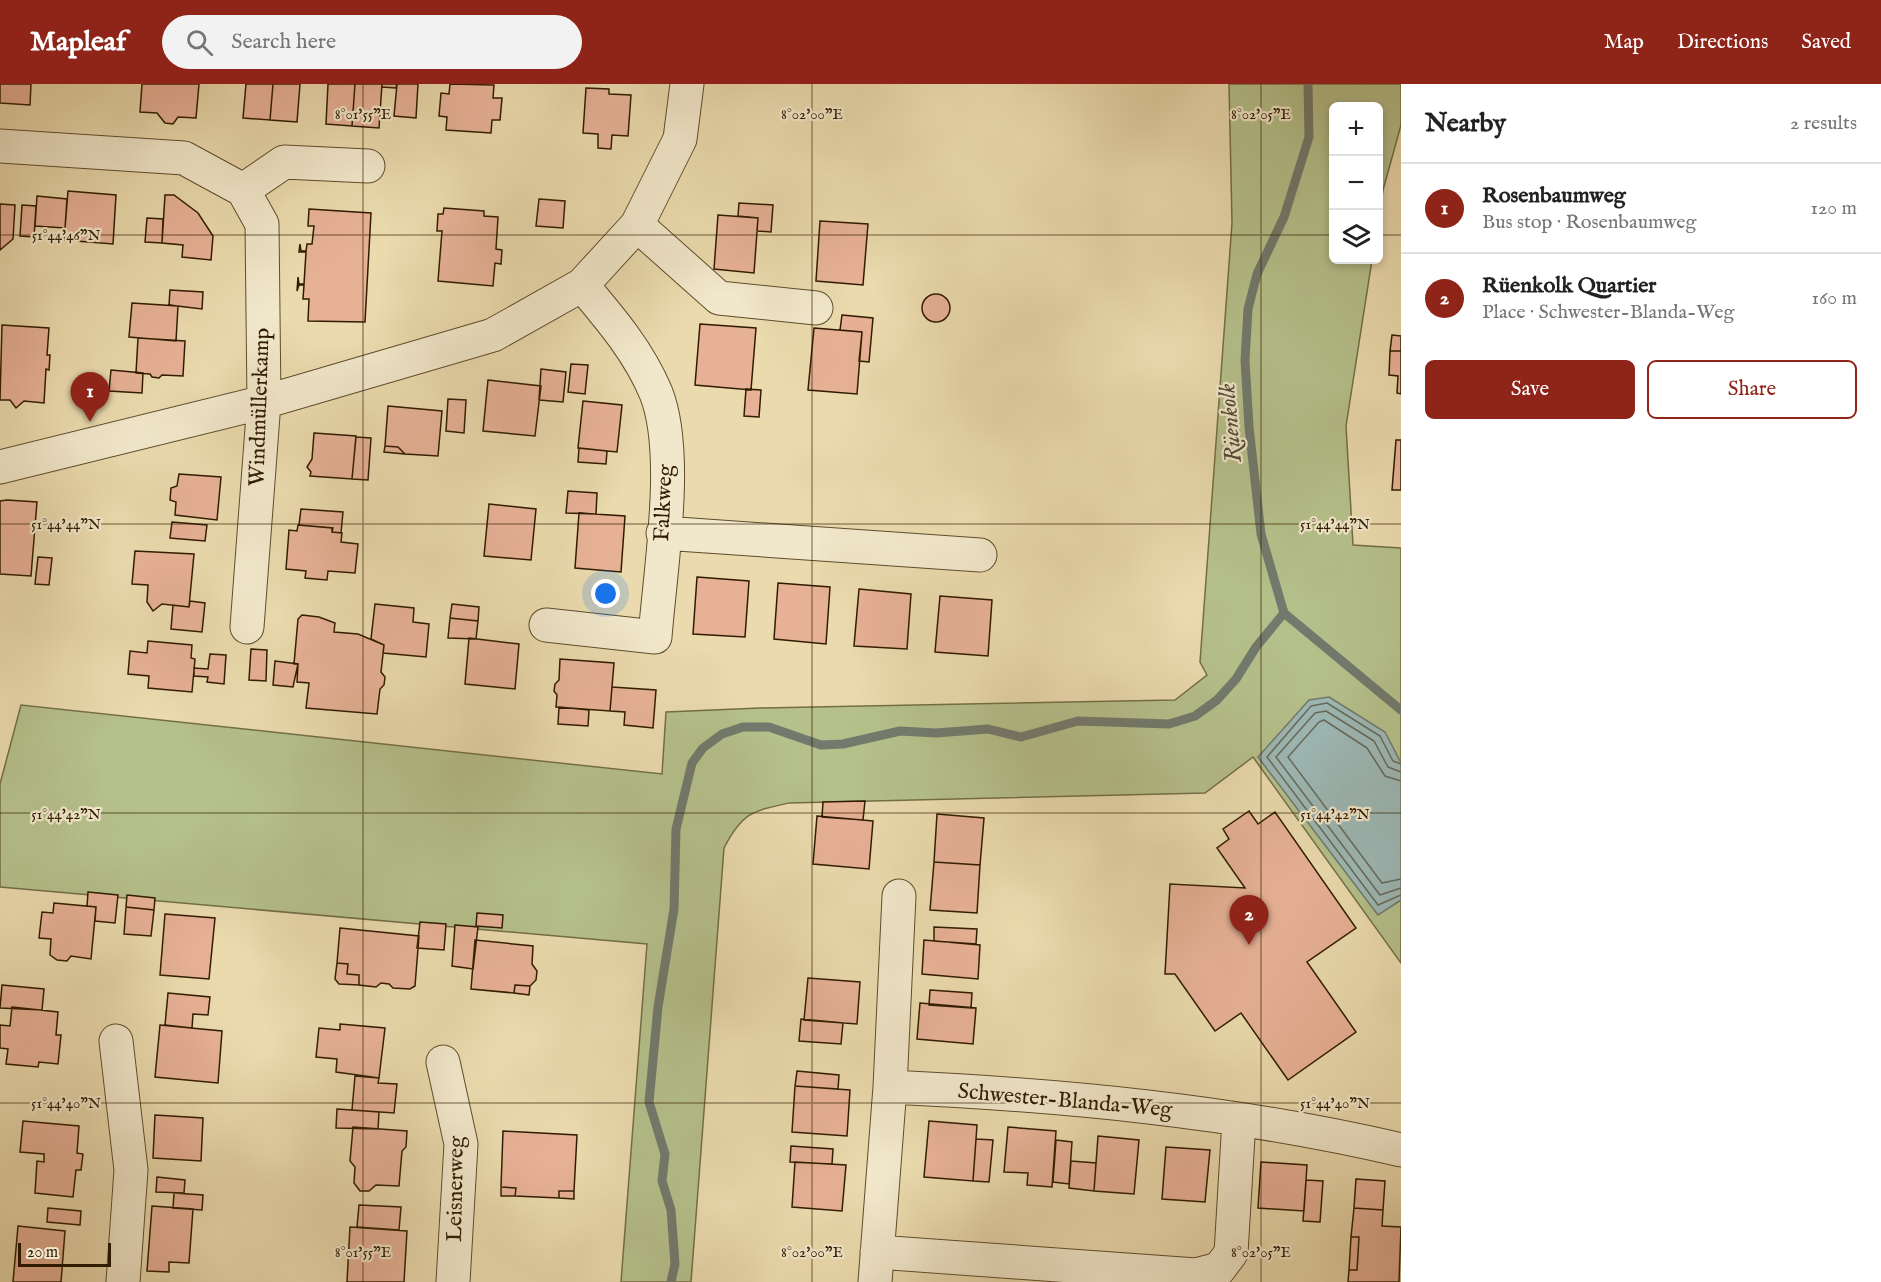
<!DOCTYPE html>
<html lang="en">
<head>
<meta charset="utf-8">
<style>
	body { margin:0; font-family:"IM FELL English",serif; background:#f2f2f2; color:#222 }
	.controls { position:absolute; right:18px; top:18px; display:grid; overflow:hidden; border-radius:9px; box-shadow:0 3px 9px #0003 }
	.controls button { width:54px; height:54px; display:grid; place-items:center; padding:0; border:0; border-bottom:2px solid #e0e0e0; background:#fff; color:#222; font:30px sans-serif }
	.scale { position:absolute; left:18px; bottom:15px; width:93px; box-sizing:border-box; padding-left:6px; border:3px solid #311c01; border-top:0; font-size:16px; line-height:21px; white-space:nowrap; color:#311c01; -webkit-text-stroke:4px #f1e7ca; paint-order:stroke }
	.you { position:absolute; left:606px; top:510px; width:21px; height:21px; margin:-15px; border:4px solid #fff; border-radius:50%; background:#1a73e8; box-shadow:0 0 0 9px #1a73e833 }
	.badge { display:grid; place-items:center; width:39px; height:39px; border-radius:50%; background:#8f2418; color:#fff; font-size:20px; font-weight:700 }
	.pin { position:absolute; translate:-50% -50px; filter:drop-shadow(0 2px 3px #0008) }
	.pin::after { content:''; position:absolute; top:32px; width:21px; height:18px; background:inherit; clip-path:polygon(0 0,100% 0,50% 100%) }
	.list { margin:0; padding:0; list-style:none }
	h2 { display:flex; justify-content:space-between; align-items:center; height:78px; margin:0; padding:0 24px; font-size:26px }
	h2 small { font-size:20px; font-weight:400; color:#767676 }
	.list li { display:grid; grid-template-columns:39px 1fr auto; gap:18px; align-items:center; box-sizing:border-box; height:90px; padding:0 24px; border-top:2px solid #e0e0e0 }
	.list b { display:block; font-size:22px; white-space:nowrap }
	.list p { margin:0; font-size:20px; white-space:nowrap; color:#767676 }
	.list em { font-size:20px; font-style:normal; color:#767676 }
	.actions { display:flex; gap:12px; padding:18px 24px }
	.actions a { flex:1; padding:14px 0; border:2px solid #8f2418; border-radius:9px; text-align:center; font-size:21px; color:#8f2418 }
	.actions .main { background:#8f2418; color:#fff }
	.icon { flex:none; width:33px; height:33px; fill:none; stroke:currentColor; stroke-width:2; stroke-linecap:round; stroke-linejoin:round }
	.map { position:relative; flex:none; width:1401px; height:1198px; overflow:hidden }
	header { display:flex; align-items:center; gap:36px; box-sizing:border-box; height:84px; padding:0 30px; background:#8f2418; color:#fff }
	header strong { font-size:28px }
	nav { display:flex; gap:33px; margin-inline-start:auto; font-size:21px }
	.search { width:420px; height:54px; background:#f2f2f2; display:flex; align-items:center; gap:15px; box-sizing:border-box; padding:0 21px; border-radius:33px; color:#767676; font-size:22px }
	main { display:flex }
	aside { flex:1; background:#fff }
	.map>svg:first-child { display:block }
	.green { fill:#b5c08b; stroke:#736e46; stroke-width:1.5 }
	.water { fill:#9db8b5; stroke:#727a6d; stroke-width:1.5 }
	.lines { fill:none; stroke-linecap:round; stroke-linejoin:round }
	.shore { stroke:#676a5b; stroke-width:1.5 }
	.stream { stroke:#727a6d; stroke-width:9 }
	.building { fill:#e7b196; stroke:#311c01; stroke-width:1.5 }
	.minor-casing { stroke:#5f4c2c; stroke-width:35 }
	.minor { stroke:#f1e7ca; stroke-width:33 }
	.ticks { fill:none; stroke:#311c01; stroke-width:1.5; stroke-opacity:0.45 }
	.labels { text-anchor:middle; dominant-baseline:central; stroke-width:4.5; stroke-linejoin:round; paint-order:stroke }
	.street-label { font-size:22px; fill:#311c01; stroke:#f1e7ca }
	.water-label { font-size:24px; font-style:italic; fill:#514b37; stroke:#f1e7ca }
	.ticks-label { font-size:15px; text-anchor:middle; fill:#311c01; stroke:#f1e7ca; stroke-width:4.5; stroke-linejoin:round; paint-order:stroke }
</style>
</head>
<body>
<header>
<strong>Mapleaf</strong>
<div class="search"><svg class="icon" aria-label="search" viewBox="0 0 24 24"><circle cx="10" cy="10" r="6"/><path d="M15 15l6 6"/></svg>Search here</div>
<nav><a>Map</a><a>Directions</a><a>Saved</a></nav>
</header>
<main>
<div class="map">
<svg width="1401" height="1198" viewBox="0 0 1401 1198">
	<rect width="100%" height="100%" fill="#eadaad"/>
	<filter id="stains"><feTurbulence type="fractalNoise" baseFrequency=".00333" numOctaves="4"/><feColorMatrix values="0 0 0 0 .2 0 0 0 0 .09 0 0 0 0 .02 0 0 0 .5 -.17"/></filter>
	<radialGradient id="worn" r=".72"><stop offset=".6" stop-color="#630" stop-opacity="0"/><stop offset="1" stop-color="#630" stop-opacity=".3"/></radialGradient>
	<path class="green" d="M 1229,0 L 1401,0 L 1401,41 L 1383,106 L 1379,136 L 1378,22 L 1334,22 L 1334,176 L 1372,176 L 1346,342 L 1353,461 L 1401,464 L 1401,879 L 1253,673 L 1205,709 L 789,719 C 752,727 742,729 724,764 L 691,1198 L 621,1198 L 647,860 L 0,803 L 0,700 L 21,621 L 662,690 L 666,628 L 760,624 L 1175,616 L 1207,591 L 1200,578 L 1232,139 Z"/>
	<path class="water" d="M 1329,613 L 1385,648 L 1401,679 L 1401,816 L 1378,831 L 1258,673 L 1309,616 Z"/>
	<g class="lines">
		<path class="shore" d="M 1401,680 L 1393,677 L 1380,652 L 1327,619 L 1311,622 L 1267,673 L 1378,821 L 1401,811
			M 1401,688 L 1388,683 L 1374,657 L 1326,627 L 1315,629 L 1276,673 L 1380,811 L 1401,804
			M 1401,697 L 1385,692 L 1367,664 L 1324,636 L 1319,638 L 1288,673 L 1382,799 L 1401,795"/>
		<path class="stream" d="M 1308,0 L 1309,53 L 1284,133 L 1257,190 L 1248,225 L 1245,276 L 1249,343 L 1261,450 L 1284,529 L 1401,626
			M 671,1198 L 675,1180 L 671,1126 L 662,1097 L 665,1070 L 649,1018 L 658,923 L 674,825 L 676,745 L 692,679 L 703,664 L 722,650 L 743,643 L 769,643 L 821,661 L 843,660 L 900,647 L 936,649 L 988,645 L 1021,653 L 1078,637 L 1169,640 L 1195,632 L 1217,616 L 1236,595 L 1256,563 L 1284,529"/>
	</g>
	<path class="building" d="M 0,0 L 31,0 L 30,21 L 0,19 Z
		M 142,0 L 199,0 L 196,34 L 178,33 L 173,40 L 165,39 L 157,29 L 140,28 Z
		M 246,0 L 273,0 L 270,36 L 243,34 Z
		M 273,0 L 300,0 L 297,38 L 270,36 Z
		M 328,0 L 355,0 L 352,42 L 326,40 Z
		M 355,0 L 382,0 L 379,44 L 352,42 Z
		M 382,0 L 397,0 L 396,4 L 382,3 Z
		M 397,0 L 418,0 L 416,34 L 394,32 Z
		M 450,0 L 494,1 L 493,14 L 502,14 L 500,36 L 492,36 L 491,49 L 446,46 L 447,33 L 439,32 L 441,9 L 449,10 Z
		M 586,4 L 609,5 L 609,10 L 631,11 L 628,52 L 612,51 L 611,65 L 598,64 L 598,50 L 583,49 Z
		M 68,107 L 116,111 L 113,160 L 64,156 Z
		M 165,111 L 174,111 L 198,129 L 213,152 L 211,176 L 182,173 L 183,161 L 162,159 Z
		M 37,112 L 67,115 L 65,144 L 35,142 Z
		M 539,115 L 565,117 L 563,144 L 536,142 Z
		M 739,119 L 773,121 L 771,148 L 757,147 L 758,134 L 738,132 Z
		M 0,120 L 15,121 L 13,155 L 0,166 Z
		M 22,121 L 36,122 L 34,153 L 20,152 Z
		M 444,124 L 484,127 L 484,132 L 498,133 L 496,165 L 502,166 L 501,180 L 495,179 L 493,202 L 438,197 L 442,147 L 437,147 L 438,130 L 443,130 Z
		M 309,125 L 371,129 L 365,238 L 308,237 L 309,215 L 303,215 L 304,201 L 299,201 L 297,207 L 298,193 L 299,200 L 304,200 L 306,168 L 299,168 L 300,160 L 301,167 L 306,167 L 307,160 L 312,160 L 314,142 L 308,142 Z
		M 718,131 L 758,134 L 754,189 L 714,185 Z
		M 147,134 L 163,135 L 162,159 L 145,158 Z
		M 820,137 L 868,140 L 863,201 L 816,197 Z
		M 170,206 L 203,208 L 202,225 L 169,221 Z
		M922 224a14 14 0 1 1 28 0a14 14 0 1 1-28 0Z
		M 132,219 L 178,222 L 176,257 L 129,253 Z
		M 842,231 L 873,234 L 869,278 L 859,277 L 862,248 L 840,246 Z
		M 700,240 L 756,244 L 751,306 L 695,301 Z
		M 2,241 L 49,244 L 47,271 L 50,271 L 49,286 L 46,285 L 44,319 L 24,317 L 16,324 L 10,316 L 0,316 Z
		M 814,244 L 862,248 L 857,310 L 808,306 Z
		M 1392,251 L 1401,252 L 1401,267 L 1390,267 Z
		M 138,254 L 185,257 L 183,292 L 162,291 L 159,294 L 152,293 L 150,290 L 136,289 Z
		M 1390,267 L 1401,267 L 1401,310 L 1397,309 L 1398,292 L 1389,291 Z
		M 571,280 L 588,281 L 585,310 L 568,308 Z
		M 541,285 L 566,288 L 563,318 L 539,316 Z
		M 111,286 L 143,289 L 142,309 L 109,307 Z
		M 488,296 L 541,302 L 535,352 L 483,347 Z
		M 746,305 L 761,306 L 759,333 L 744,332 Z
		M 448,315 L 466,316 L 464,349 L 446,347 Z
		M 583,317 L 622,321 L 617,368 L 578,364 Z
		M 388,322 L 442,327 L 438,372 L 405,370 L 398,363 L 385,362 Z
		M 314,349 L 356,352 L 352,395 L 310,392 L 311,388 L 307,383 L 312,375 Z
		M 356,353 L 371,354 L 368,396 L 352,395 Z
		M 1396,356 L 1401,356 L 1401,406 L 1392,406 Z
		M 385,362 L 398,363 L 405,370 L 384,368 Z
		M 579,364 L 607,367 L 606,380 L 578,378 Z
		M 179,390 L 221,393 L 217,436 L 175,431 L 176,418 L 170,416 L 171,404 L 177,402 Z
		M 568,407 L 597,409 L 596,430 L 566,429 Z
		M 7,416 L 37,418 L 31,492 L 0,490 L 0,417 Z
		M 489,420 L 536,425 L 531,476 L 484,472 Z
		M 301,425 L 343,428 L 341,449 L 332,448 L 333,444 L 299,441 Z
		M 579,429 L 625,432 L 621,488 L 575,484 Z
		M 172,438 L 207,441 L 205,457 L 170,454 Z
		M 298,441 L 332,444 L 332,448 L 342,449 L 341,458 L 358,460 L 355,489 L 328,487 L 327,496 L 305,494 L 306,487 L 286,485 L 289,446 L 297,447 Z
		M 135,467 L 194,470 L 189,523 L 162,520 L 153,527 L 147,518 L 148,501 L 132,500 Z
		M 38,473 L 52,474 L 49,501 L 35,500 Z
		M 697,493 L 749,497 L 745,553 L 693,550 Z
		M 778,499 L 830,503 L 826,560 L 774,555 Z
		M 859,505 L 911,510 L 907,565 L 854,562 Z
		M 940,512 L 992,516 L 988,572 L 935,568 Z
		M 190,517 L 205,519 L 202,548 L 171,545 L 173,521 L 189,523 Z
		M 375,520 L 414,524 L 413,538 L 429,540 L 426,573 L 383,569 L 384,561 L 371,555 Z
		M 452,520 L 479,523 L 478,537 L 450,534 Z
		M 302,531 L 319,533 L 335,539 L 334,548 L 358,550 L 384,561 L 381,588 L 385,593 L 384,601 L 380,605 L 377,630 L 306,624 L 309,599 L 297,598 L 298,580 L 294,580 L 298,535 Z
		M 450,534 L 478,537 L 476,555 L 448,554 Z
		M 469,554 L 519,560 L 515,605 L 465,600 Z
		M 148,557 L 192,561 L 191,574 L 195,575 L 192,608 L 148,604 L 149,592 L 128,590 L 130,567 L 147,569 Z
		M 251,565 L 267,566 L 266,597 L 249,596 Z
		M 210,570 L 226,571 L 224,600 L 207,598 L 208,593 L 194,592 L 194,584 L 208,585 Z
		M 560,575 L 614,579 L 610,627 L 556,623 L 557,611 L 554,607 L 555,600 L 559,596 Z
		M 275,577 L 298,580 L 293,603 L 273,601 Z
		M 612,603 L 656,606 L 653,644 L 624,641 L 625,628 L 610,627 Z
		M 559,623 L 589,626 L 588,642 L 558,640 Z
		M 865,717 L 863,736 L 822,733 L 823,718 Z
		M 1249,727 L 1258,740 L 1275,728 L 1356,844 L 1307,878 L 1356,948 L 1288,996 L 1241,929 L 1215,947 L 1175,890 L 1165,890 L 1170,800 L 1245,804 L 1217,764 L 1229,755 L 1223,745 Z
		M 937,730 L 984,734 L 980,781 L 934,778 Z
		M 817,732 L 873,737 L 869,785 L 813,780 Z
		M 934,778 L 980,781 L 977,829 L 930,826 Z
		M 88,808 L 118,811 L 115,839 L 95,837 L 96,823 L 87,822 Z
		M 127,811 L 155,814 L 154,826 L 126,823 Z
		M 54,819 L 96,823 L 91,875 L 71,872 L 67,877 L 57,876 L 50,871 L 51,855 L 39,854 L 42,828 L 53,829 Z
		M 126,823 L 154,826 L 151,852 L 124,850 Z
		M 477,829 L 503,831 L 502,844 L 476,842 Z
		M 165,830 L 215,834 L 209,895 L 160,891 Z
		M 420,838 L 446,840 L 444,866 L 417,864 Z
		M 455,841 L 478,843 L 473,885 L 452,882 Z
		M 934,843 L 977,845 L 976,860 L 934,857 Z
		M 340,844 L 419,852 L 415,902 L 410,905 L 393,904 L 389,900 L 381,899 L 376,903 L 359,901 L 359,891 L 347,890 L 348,880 L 337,879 Z
		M 475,856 L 533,862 L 532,880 L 537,887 L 536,896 L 530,902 L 515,901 L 514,909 L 471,905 Z
		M 924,856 L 980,861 L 978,895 L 922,890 Z
		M 337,879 L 348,880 L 347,890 L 359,891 L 359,901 L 339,900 L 335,895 Z
		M 808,894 L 860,898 L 857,940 L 804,936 Z
		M 2,901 L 44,905 L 42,926 L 0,924 Z
		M 515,901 L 530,902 L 529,911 L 514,909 Z
		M 930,906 L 972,909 L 971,924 L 929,921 Z
		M 168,909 L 210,913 L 208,931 L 193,930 L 192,944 L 165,941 Z
		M 920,919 L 976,924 L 973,960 L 917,955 Z
		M 12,923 L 58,928 L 56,951 L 61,951 L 58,980 L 39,978 L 38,983 L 6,980 L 8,965 L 0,964 L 0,941 L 10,942 Z
		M 801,935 L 843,939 L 841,960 L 799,957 Z
		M 340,940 L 385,944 L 379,994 L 336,988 L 337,975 L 316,973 L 319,944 L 340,946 Z
		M 160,941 L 222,947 L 218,999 L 155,993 Z
		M 797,987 L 839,991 L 838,1005 L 795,1002 Z
		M 355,992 L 379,994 L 378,999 L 397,1000 L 394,1029 L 352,1026 Z
		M 795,1002 L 850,1006 L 847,1052 L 792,1048 Z
		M 337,1025 L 379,1028 L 378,1045 L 336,1044 Z
		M 155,1031 L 203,1034 L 201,1077 L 153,1074 Z
		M 23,1037 L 79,1042 L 77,1069 L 83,1070 L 81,1086 L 76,1086 L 73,1113 L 35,1109 L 37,1077 L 44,1078 L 44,1070 L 20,1068 Z
		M 929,1037 L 977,1041 L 973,1097 L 924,1093 Z
		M 353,1043 L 407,1047 L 406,1063 L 402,1067 L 399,1102 L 376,1101 L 369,1107 L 360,1107 L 354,1099 L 355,1083 L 350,1077 Z
		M 1008,1043 L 1056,1047 L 1052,1103 L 1027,1101 L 1028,1089 L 1004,1088 Z
		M 503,1047 L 577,1051 L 574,1107 L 559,1107 L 559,1114 L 515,1112 L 516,1104 L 501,1103 Z
		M 1098,1052 L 1139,1056 L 1134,1110 L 1094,1107 Z
		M 976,1055 L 993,1056 L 989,1098 L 973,1097 Z
		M 1056,1056 L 1072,1058 L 1069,1100 L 1053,1098 Z
		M 791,1062 L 833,1065 L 832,1080 L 790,1078 Z
		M 1166,1063 L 1210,1066 L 1205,1118 L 1162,1115 Z
		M 1071,1077 L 1096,1079 L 1094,1107 L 1069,1104 Z
		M 795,1078 L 846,1081 L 842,1127 L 792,1123 Z
		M 1261,1078 L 1307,1081 L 1304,1127 L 1258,1124 Z
		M 157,1093 L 185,1096 L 184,1109 L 156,1108 Z
		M 1356,1095 L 1385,1097 L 1383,1126 L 1354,1124 Z
		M 1306,1096 L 1323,1097 L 1320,1138 L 1303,1137 Z
		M 501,1103 L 516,1104 L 515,1112 L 501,1112 Z
		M 559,1107 L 574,1107 L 574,1115 L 559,1114 Z
		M 174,1109 L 203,1111 L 202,1126 L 173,1124 Z
		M 359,1121 L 401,1123 L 399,1146 L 357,1143 Z
		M 152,1122 L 193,1125 L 189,1179 L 169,1178 L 169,1188 L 147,1187 Z
		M 48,1124 L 81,1127 L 80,1141 L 47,1138 Z
		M 1354,1124 L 1383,1126 L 1382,1142 L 1401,1143 L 1399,1198 L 1348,1198 L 1349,1186 L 1357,1186 L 1359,1153 L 1351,1153 Z
		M 18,1142 L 65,1147 L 61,1198 L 13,1198 Z
		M 350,1143 L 407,1147 L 404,1198 L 347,1198 Z
		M 1351,1153 L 1359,1153 L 1357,1186 L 1349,1186 Z"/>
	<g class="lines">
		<g class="minor-casing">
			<path id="minor" d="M 0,62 L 184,74 L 243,106 L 262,140 L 264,318 L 247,543
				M 243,106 L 284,78 L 368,82
				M 637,141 L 719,214 L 816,224
				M 0,383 L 264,318 L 493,251 L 582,201 L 637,141 L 680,55 L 687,0
				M 663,449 L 980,471
				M 546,541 L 655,553 C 660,487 680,369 656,309 C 639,268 610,234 582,201
				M 116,957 L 131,1086 L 123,1198
				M 443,978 L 461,1060 L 453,1198
				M 890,1003 L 899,812
				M 877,1168 L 1196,1191 L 1219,1185 L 1231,1169 L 1239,1036
				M 875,1198 L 890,1003 C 1061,1011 1234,1027 1401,1066"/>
		</g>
		<use href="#minor" class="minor"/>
	</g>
	<path class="ticks" d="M 363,0 L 363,1198M 812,0 L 812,1198M 1261,0 L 1261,1198M 0,151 L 1334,151M 1378,151 L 1401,151M 0,440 L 1401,440M 0,729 L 1401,729M 0,1019 L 1401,1019"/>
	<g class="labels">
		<g class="street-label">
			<text transform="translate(260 323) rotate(-88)">Windmüllerkamp</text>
			<text transform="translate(664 419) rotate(-87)">Falkweg</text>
			<text transform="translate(1065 1017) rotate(5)">Schwester-Blanda-Weg</text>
			<text transform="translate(456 1105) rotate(-89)">Leisnerweg</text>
		</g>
		<g class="water-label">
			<text transform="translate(1231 339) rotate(-95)">Rüenkolk</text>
		</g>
	</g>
	<g class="ticks-label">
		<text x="363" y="35">8°01'55"E</text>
		<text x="812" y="35">8°02'00"E</text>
		<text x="1261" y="35">8°02'05"E</text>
		<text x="66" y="156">51°44'46"N</text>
		<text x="66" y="445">51°44'44"N</text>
		<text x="1335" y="445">51°44'44"N</text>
		<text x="66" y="735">51°44'42"N</text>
		<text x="1335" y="735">51°44'42"N</text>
		<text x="66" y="1024">51°44'40"N</text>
		<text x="1335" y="1024">51°44'40"N</text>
		<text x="363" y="1173">8°01'55"E</text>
		<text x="812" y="1173">8°02'00"E</text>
		<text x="1261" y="1173">8°02'05"E</text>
	</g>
	<rect width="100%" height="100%" filter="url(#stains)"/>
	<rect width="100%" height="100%" fill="url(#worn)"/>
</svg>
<div class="controls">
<button>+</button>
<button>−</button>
<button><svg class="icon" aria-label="layers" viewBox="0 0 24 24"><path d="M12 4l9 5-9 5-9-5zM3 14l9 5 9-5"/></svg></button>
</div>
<div class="scale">20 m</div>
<div class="you"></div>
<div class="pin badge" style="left:90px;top:338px">1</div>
<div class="pin badge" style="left:1249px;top:861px">2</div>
</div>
<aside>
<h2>Nearby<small>2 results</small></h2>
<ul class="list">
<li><span class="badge">1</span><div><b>Rosenbaumweg</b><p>Bus stop · Rosenbaumweg</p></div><em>120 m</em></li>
<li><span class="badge">2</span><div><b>Rüenkolk Quartier</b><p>Place · Schwester-Blanda-Weg</p></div><em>160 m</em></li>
</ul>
<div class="actions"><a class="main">Save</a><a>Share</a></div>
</aside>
</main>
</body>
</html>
